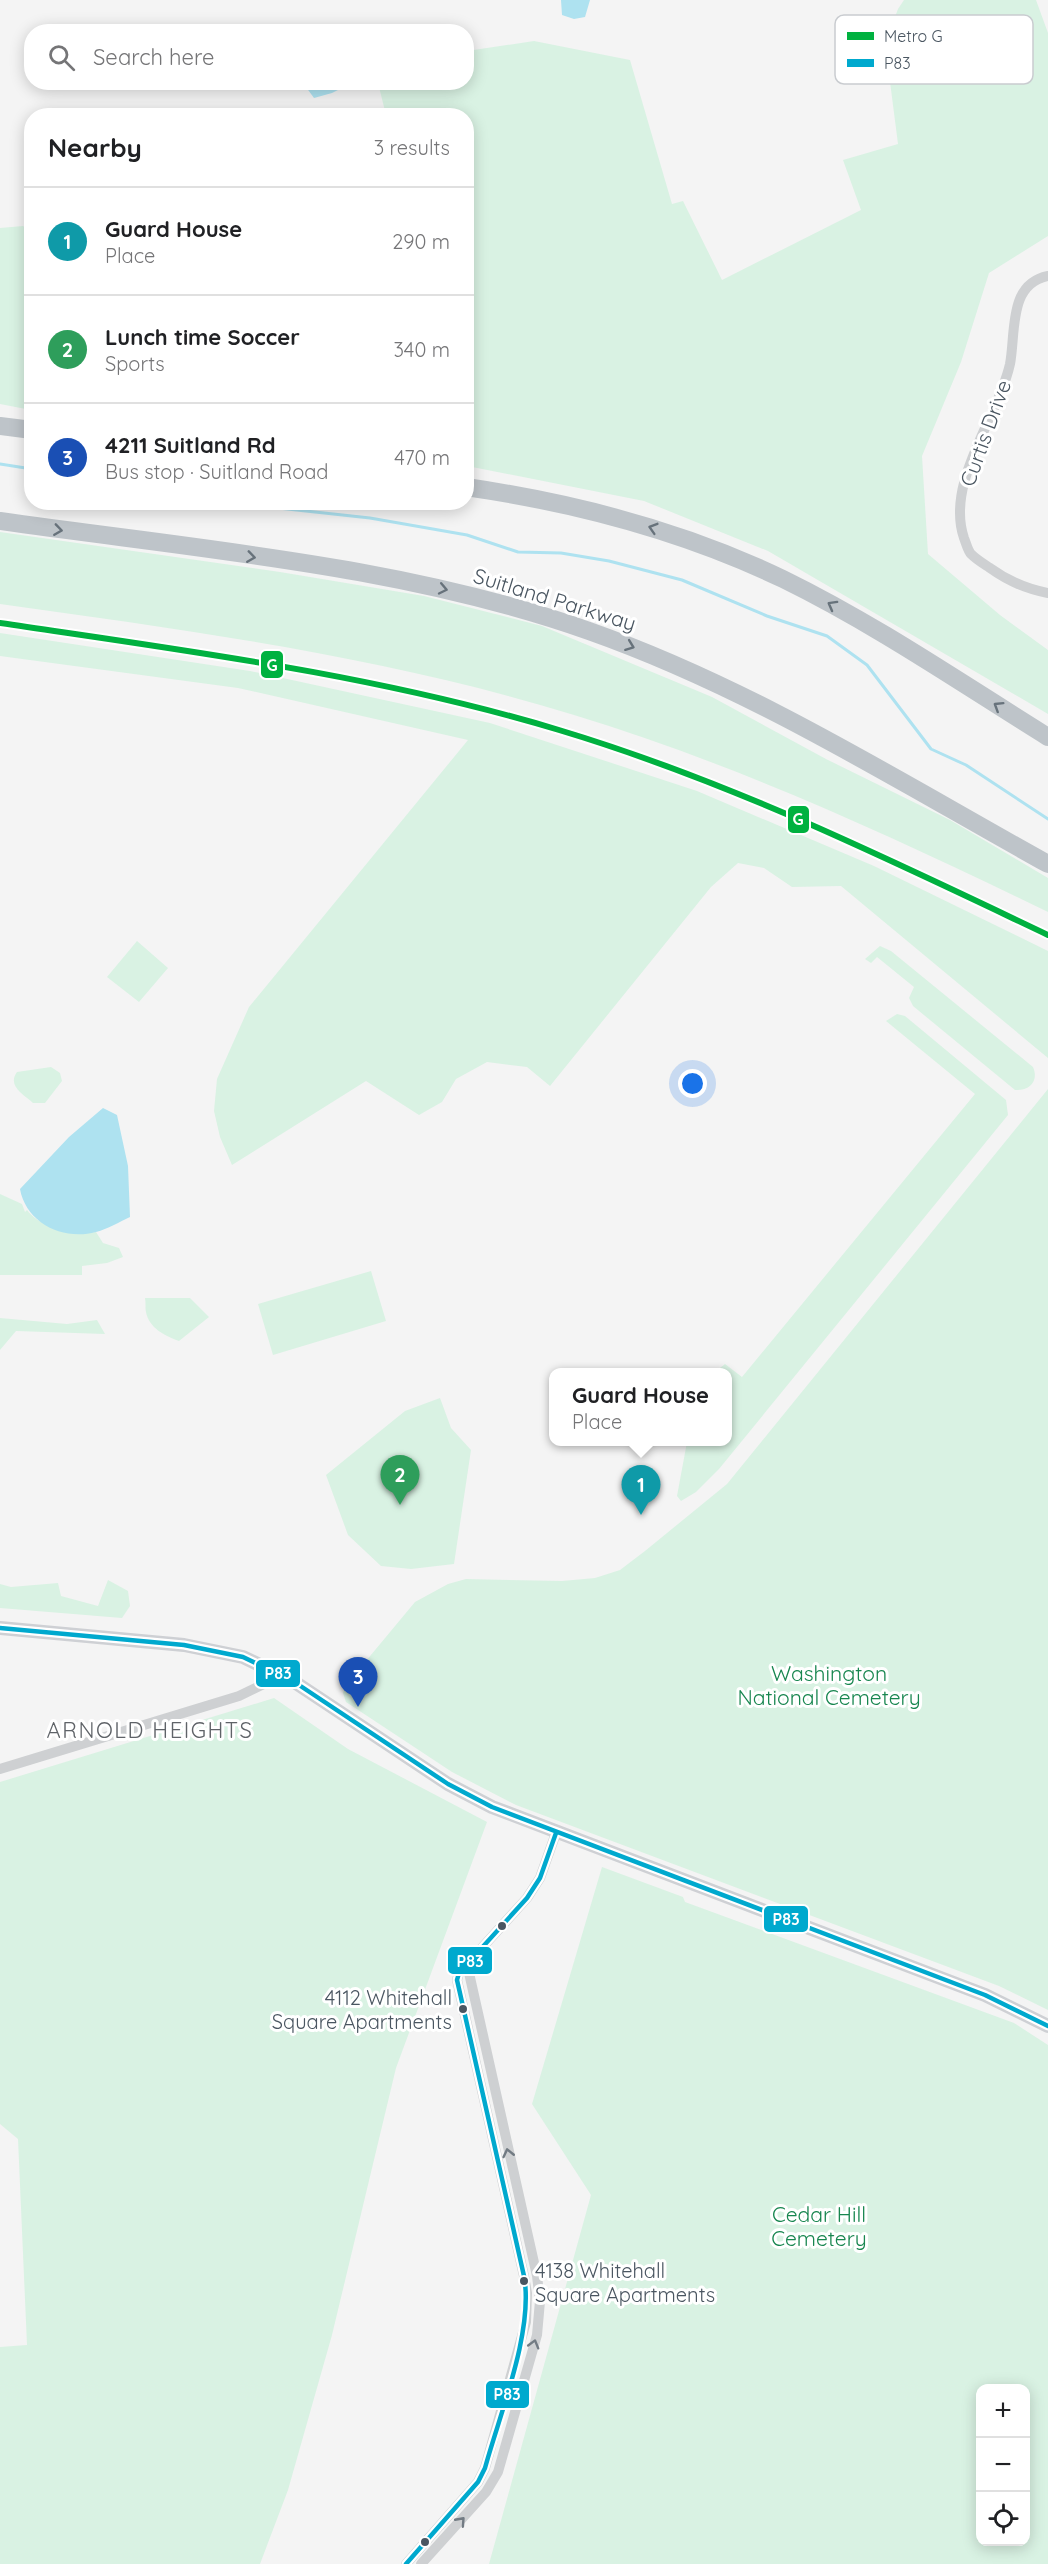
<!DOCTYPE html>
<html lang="en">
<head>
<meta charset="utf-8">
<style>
	body { margin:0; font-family:Quicksand,sans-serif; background:#f2f2f2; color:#202124 }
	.controls { position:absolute; right:18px; bottom:18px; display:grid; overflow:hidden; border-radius:12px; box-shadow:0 3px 15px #0003 }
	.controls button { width:54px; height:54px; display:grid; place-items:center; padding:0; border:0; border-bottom:2px solid #e0e0e0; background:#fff; color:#202124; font:30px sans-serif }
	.you { position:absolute; left:693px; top:1084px; width:21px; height:21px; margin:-15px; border:4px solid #fff; border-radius:50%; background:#1a73e8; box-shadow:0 0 0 9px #1a73e833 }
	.badge { display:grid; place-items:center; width:39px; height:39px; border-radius:50%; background:#868d94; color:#fff; font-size:20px; font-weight:700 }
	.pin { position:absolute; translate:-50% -50px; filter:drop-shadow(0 2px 3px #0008) }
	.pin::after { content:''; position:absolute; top:32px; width:21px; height:18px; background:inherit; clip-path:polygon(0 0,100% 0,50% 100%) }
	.popup { position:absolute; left:549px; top:1368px; width:183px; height:78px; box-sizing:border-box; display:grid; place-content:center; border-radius:12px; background:#fff; filter:drop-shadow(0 2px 4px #0005); font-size:20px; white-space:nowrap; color:#757577 }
	.popup b { font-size:22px; color:#202124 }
	.popup::after { content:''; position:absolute; left:50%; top:100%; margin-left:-12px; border:12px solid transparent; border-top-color:#fff }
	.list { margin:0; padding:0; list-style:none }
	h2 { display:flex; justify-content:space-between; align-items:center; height:78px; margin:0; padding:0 24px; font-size:26px }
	h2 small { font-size:20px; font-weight:400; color:#757577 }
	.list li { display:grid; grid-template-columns:39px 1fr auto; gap:18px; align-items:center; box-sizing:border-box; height:108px; padding:0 24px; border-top:2px solid #e0e0e0 }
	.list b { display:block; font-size:22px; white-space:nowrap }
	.list p { margin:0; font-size:20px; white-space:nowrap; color:#757577 }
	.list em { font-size:20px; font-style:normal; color:#757577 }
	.icon { flex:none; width:33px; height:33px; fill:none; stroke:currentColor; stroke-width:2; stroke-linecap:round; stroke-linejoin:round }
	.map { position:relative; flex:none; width:1048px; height:2564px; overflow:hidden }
	.search { position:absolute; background:#fff; box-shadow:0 3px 15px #0003; left:24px; top:24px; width:450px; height:66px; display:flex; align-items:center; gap:15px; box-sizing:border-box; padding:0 21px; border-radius:24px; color:#757577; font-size:22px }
	.panel { position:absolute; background:#fff; box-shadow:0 3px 15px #0003; left:24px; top:108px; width:450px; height:402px; border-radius:24px }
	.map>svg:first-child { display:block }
	.green { fill:#d9f2e3; fill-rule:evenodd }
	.water { fill:#aee2f0 }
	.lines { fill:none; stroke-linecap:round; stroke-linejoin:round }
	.stream { stroke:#aee2f0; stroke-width:3 }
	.street { stroke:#ced0d2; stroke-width:10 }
	.secondary { stroke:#ced0d4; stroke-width:14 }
	.highway { stroke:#bec4c9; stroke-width:18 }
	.bus-1-casing { stroke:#fff; stroke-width:9 }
	.bus-1 { stroke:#00a9ce; stroke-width:4.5 }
	.metro-1-casing { stroke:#fff; stroke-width:10 }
	.metro-1 { stroke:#00b140; stroke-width:6 }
	.oneway { stroke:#67727b }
	.oneway2 { stroke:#727b83 }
	.bus-dot { fill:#4a5661; stroke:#fff; stroke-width:2 }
	.labels { text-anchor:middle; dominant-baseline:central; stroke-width:6; stroke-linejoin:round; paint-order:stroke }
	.bus-label { font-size:20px; fill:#4a5661; stroke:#fff; text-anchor:end }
	.street-label { font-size:21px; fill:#4a5661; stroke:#fff }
	.park-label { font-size:21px; fill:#17864f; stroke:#fff }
	.neighbourhood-label { font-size:22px; letter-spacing:1.5px; fill:#5f6368; stroke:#fff }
	.key { fill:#fff; stroke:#c9ccd0; stroke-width:1.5 }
	.key-label { font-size:16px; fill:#4a5661 }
	.line-badge { stroke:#fff; stroke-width:2 }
	.badge-label { font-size:16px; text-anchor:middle; font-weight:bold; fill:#fff }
</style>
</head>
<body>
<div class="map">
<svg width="1048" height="2564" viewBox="0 0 1048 2564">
	<rect width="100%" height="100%" fill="#f4f4f4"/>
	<path class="green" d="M 904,0 L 1036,0 L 1048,33 L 1048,236 L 989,273 L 961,362 L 922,456 L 928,554 L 1000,615 L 1048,650 L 1048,714 L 768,551 L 644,501 L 467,466 L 466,116 L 386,115 L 378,83 L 466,82 L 467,51 L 534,41 L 630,60 L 672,204 L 683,201 L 722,280 L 861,210 L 843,160 L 898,144 L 885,43 L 898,9 Z
		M 23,226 L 32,233 L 31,410 L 0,404 L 0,228 Z
		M 0,532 L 280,572 L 424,596 L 542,626 L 712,697 L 826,759 L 950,820 L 1048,878 L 1048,912 C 894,837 738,765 574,715 C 387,657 193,631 0,604 Z
		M 0,633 L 250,671 L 490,723 L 697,791 L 874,866 L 1048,951 L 1048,1058 L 841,886 L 792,887 L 764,868 L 738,863 L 711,887 L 550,1086 L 527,1067 L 487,1062 L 456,1079 L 442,1102 L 419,1115 L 366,1081 L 232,1165 L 220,1137 L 214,1111 L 217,1079 L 249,1007 L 468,740 L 238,688 L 0,656 Z
		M 137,941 L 168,968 L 139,1002 L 107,977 Z
		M 880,946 L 891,951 L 1033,1067 C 1039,1081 1030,1091 1015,1090 L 913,1006 L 909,998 L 914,987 L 877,957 L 871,963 L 865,959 Z
		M 897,1014 L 905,1016 L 1006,1100 L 1008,1115 L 719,1469 L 696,1492 L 681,1501 L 677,1496 L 687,1442 L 728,1442 L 728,1372 L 715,1372 L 725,1364 L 742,1377 L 975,1094 L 886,1021 Z
		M 51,1067 L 60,1073 L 62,1081 L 45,1103 L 33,1103 C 23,1094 7,1086 17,1072 Z
		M 1048,1089 L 1048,2010 L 999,1986 L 516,1805 L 452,1772 L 346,1702 L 343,1693 L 346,1685 L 415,1602 L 448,1584 L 466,1579 L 562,1581 L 595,1578 L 620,1570 L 645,1551 L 727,1484 Z
		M 0,1194 L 22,1204 L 25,1212 L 27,1210 C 40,1228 74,1235 96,1232 L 103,1243 L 119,1248 L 123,1257 L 107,1263 L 82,1266 L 82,1275 L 0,1275 Z
		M 371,1271 L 386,1321 L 273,1355 L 258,1304 Z
		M 145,1298 L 190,1298 L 209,1317 L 179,1341 C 165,1336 149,1328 146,1312 C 145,1308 146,1303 145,1298 Z
		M 0,1318 L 67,1324 L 97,1320 L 105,1334 L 16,1331 L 0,1350 Z
		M 440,1398 L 451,1428 L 471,1450 L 454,1564 L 411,1569 L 381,1566 L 348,1535 L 326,1475 L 405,1411 Z
		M 108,1580 L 128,1591 L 130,1606 L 122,1618 L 0,1608 L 0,1584 L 11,1587 L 58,1583 L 61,1596 L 98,1606 Z
		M 274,1698 L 348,1749 L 487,1822 L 396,2068 L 332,2335 L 288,2490 L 260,2564 L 0,2564 L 0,2347 L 27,2345 L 18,2139 L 0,2124 L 0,1782 Z
		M 602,1867 L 683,1897 L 685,1902 L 1014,2023 L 1048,2045 L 1048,2564 L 489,2564 L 591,2195 L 532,2104 ZM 980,2388 L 1026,2388 L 1026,2542 L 980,2542 Z"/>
	<path class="water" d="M 561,0 L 590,0 L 585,17 L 574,19 L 562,15 Z
		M 303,83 L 352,83 L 332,93 L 314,98 Z
		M 103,1108 L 117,1115 L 128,1166 L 130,1217 C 119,1222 108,1229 96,1232 C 63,1241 26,1223 20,1189 L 69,1137 Z"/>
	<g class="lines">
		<path class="stream" d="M 0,464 L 32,469
			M 223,502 L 370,518 L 467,535 L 518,552 L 561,553 L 609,561 L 682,580 L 767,616 L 827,636 L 867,665 L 931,749 L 966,765 L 1048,819"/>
		<path class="street" d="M 1048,276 C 1008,284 1016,332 1010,364 C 998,418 945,482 964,538 C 966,543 968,551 971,554 C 977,560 984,564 990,568 C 1008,581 1026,589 1048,593
			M 0,1769 L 239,1696 L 272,1680 L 276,1671
			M 406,2564 L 478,2482 L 485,2468 L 526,2322 L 527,2293 L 524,2276 L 457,1980 L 459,1973 L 527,1898 L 540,1878 L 556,1833
			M 421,2564 L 486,2492 L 498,2472 L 537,2335 L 540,2301 L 537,2276 L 467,1964"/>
		<path class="secondary" d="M 0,1628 L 184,1645 L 243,1657 L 293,1681 L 448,1784 L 492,1807 L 985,1995 L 1048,2026"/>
		<path class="highway" d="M 0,426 L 32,430
			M 466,487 C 576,503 683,531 783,579 C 875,624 961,683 1048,737
			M 0,521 C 195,549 403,565 589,631 C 751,688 898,781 1048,864"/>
		<g class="bus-1-casing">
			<path id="bus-1" d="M 0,1628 L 184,1645 L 243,1657 L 293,1681 L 448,1784 L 492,1807 L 985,1995 L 1048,2026
				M 406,2564 L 478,2482 L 485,2468 C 500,2413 534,2331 524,2276 L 457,1980 L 459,1973 L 527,1898 L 540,1878 L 556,1833"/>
		</g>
		<use href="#bus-1" class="bus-1"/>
		<g class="metro-1-casing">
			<path id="metro-1" d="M 0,623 C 188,651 377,675 559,730 C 729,781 888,859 1048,935"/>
		</g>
		<use href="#metro-1" class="metro-1"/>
	</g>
	<defs><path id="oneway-chevron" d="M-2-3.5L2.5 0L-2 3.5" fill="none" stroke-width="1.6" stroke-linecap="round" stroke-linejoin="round" transform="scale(1.5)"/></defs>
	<g class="oneway">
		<use href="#oneway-chevron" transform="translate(653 528) rotate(-163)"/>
		<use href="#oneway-chevron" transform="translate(58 530) rotate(8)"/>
		<use href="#oneway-chevron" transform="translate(251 557) rotate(8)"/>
		<use href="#oneway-chevron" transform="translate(443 589) rotate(12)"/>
		<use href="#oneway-chevron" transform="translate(832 605) rotate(-151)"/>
		<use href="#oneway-chevron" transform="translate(630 646) rotate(21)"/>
		<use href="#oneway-chevron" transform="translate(998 706) rotate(-148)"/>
	</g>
	<g class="oneway2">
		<use href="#oneway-chevron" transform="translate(508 2153) rotate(-103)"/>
		<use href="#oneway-chevron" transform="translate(534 2344) rotate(-74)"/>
		<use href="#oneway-chevron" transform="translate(461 2521) rotate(-48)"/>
	</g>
	<g class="bus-dot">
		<circle cx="502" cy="1926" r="5"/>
		<circle cx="463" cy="2009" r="5"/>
		<circle cx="524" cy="2281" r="5"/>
		<circle cx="425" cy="2542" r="5"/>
	</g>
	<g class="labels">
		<g class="bus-label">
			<text x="452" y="1997">4112 Whitehall<tspan x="452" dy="24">Square Apartments</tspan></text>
			<text x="535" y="2270" text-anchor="start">4138 Whitehall<tspan x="535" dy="24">Square Apartments</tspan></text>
		</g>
		<g class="street-label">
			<text transform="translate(985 433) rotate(-70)">Curtis Drive</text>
			<text transform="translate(555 599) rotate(17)">Suitland Parkway</text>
		</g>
		<g class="park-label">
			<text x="829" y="1673">Washington<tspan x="829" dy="24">National Cemetery</tspan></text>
			<text x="819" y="2214">Cedar Hill<tspan x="819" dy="24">Cemetery</tspan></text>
		</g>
		<g class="neighbourhood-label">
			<text x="150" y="1730">ARNOLD HEIGHTS</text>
		</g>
	</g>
	<rect x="835" y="15" width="198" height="69" rx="9" class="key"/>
	<rect x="847" y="32" width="27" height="8" fill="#00b140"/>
	<rect x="847" y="59" width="27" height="8" fill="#00a9ce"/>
	<g class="key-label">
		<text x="884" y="42">Metro G</text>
		<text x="884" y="69">P83</text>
	</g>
	<g class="line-badge">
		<rect x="260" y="650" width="24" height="29" rx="6" fill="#00b140"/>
		<rect x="787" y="805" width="23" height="29" rx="6" fill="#00b140"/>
		<rect x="255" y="1659" width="46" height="29" rx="6" fill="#00a9ce"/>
		<rect x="763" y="1905" width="46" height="28" rx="6" fill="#00a9ce"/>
		<rect x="447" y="1946" width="46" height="29" rx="6" fill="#00a9ce"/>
		<rect x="485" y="2380" width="45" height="29" rx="6" fill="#00a9ce"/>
	</g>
	<g class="badge-label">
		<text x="272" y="671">G</text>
		<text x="798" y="825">G</text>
		<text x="278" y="1679">P83</text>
		<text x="786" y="1925">P83</text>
		<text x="470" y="1967">P83</text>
		<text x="507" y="2400">P83</text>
	</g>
</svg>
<div class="controls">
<button>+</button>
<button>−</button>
<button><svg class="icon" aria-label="locate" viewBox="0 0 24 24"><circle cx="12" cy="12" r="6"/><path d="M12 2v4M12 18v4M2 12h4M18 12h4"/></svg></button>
</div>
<div class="you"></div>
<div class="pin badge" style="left:641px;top:1515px;background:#0f9aa8">1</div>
<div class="popup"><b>Guard House</b>Place</div>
<div class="pin badge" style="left:400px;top:1505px;background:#2e9e5b">2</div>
<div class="pin badge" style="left:358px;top:1707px;background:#1a4fb4">3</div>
<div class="search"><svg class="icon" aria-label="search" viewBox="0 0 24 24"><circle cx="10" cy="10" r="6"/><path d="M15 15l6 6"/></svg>Search here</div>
<section class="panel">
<h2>Nearby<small>3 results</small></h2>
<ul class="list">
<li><span class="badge" style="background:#0f9aa8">1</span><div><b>Guard House</b><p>Place</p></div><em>290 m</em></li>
<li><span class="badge" style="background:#2e9e5b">2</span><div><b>Lunch time Soccer</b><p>Sports</p></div><em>340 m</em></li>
<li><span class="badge" style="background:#1a4fb4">3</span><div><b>4211 Suitland Rd</b><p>Bus stop · Suitland Road</p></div><em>470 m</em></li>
</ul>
</section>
</div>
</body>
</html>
